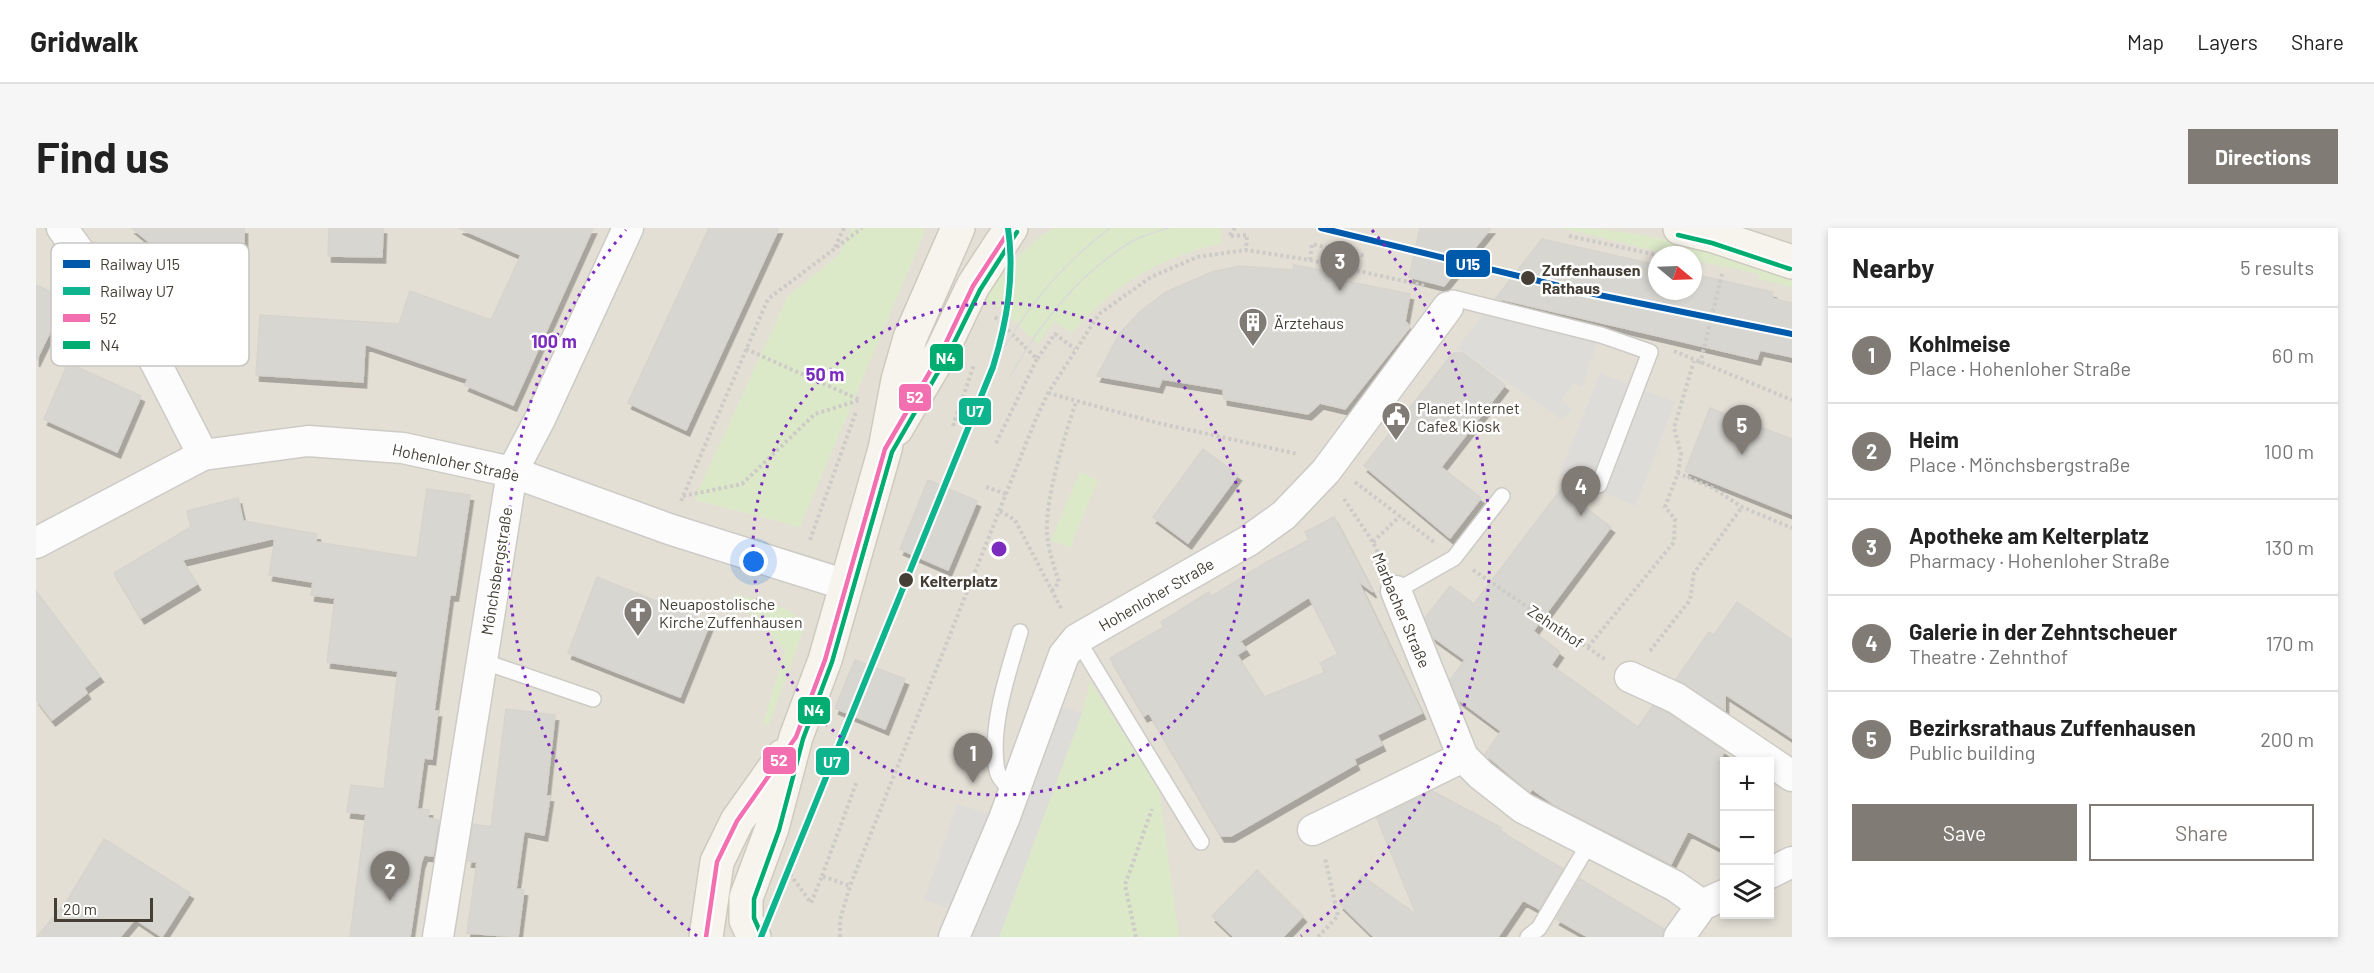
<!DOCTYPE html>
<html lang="en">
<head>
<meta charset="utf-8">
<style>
	body { margin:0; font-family:Barlow,sans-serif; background:#f6f6f6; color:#222 }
	.controls { position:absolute; right:18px; bottom:18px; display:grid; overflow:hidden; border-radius:0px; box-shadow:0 3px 9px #0003 }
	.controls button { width:54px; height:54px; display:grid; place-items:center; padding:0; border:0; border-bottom:2px solid #e0e0e0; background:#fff; color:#222; font:30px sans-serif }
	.compass { position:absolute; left:1612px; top:18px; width:54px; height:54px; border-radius:50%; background:#fff; box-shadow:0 3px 9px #0003; rotate:109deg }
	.scale { position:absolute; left:18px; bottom:15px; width:99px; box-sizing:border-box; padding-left:6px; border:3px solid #443e35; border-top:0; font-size:16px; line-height:21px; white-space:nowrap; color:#443e35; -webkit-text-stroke:4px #fff; paint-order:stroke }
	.you { position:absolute; left:718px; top:334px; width:21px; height:21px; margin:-15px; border:4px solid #fff; border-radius:50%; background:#1a73e8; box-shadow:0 0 0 9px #1a73e833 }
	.badge { display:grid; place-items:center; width:39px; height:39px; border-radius:50%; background:#807b74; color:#fff; font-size:20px; font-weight:700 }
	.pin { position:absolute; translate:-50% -50px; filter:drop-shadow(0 2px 3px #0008) }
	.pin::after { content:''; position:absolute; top:32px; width:21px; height:18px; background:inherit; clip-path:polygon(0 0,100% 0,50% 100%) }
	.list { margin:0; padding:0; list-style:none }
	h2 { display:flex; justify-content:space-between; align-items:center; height:78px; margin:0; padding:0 24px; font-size:26px }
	h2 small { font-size:20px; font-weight:400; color:#767676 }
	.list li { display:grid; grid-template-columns:39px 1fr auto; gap:18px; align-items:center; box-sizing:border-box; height:96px; padding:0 24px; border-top:2px solid #e0e0e0 }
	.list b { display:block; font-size:22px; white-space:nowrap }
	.list p { margin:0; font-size:20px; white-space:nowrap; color:#767676 }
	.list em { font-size:20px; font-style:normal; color:#767676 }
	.actions { display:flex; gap:12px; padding:18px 24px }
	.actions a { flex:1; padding:14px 0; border:2px solid #807b74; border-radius:0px; text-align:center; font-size:21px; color:#807b74 }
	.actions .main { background:#807b74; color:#fff }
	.icon { flex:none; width:33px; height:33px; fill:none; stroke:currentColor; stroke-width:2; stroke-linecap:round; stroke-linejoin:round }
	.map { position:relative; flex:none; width:1756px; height:709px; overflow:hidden; border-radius:0px }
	header { display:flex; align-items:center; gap:36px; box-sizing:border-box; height:84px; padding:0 30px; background:#fff; border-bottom:2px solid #e0e0e0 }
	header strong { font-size:28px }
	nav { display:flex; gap:33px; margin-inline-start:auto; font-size:21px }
	.intro { display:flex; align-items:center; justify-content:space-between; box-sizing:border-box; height:144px; padding:0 36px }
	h1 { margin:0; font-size:42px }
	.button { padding:15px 27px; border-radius:0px; background:#807b74; color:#fff; font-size:21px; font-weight:700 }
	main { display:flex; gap:36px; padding:0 36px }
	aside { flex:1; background:#fff; border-radius:0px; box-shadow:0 3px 9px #0003 }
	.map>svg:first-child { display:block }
	.residential { fill:#e3dfd5; fill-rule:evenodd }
	.green { fill:#dce9c9 }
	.parking { fill:#dedcd8 }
	.building { fill:#d8d6d1; stroke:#d7d4ce; stroke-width:1.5; fill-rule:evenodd; filter:url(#shadow) }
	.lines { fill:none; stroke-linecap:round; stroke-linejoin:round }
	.service-casing { stroke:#cdcbc6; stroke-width:18 }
	.minor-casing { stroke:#cdcbc6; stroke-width:33 }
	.secondary-casing { stroke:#cecabf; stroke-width:36 }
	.path { stroke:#cdcbc7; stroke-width:4; stroke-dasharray:3 3; stroke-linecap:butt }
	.service { stroke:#fdfcfc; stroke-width:15 }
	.minor { stroke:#fdfcfc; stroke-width:30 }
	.secondary { stroke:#f6f4ed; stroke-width:33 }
	.tram { stroke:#d9d9d8; stroke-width:1.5 }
	.bus-1-casing { stroke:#fff; stroke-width:9 }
	.bus-2-casing { stroke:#fff; stroke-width:9 }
	.bus-1 { stroke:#f36fb0; stroke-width:4.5 }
	.bus-2 { stroke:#00ad70; stroke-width:4.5 }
	.rail-1-casing { stroke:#fff; stroke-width:10 }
	.rail-2-casing { stroke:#fff; stroke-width:10 }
	.rail-1 { stroke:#005aab; stroke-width:6 }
	.rail-2 { stroke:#0eb48d; stroke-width:6 }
	.ring { fill:none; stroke:#7b2cbf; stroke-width:3; stroke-dasharray:3 6 }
	.stop-dot { fill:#443e35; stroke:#fff; stroke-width:2 }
	.labels { text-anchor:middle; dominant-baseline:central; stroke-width:5; stroke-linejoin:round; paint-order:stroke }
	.stop-label { font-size:16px; font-weight:bold; fill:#443e35; stroke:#fff; text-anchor:start }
	.poi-label { font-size:16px; fill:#443e35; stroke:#fff; text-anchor:start }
	.street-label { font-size:16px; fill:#443e35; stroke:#fff }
	.key { fill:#fff; stroke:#c7c5c2; stroke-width:1.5 }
	.key-label { font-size:16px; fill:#443e35 }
	.centre { fill:#7b2cbf; stroke:#fff; stroke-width:3 }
	.ring-label { font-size:18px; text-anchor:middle; font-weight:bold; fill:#7b2cbf; stroke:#fff; stroke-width:5; stroke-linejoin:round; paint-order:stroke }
	.line-badge { stroke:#fff; stroke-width:2 }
	.badge-label { font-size:16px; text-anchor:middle; font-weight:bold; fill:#fff }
</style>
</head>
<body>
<header>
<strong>Gridwalk</strong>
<nav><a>Map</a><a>Layers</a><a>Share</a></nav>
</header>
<div class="intro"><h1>Find us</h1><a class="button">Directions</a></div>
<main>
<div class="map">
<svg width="1756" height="709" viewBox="0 0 1756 709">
	<defs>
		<filter id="shadow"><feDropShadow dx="3.5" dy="6" stdDeviation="0" flood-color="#0004"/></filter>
	</defs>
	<rect width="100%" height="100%" fill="#efede8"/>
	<path class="residential" d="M 0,0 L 1756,0 L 1756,709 L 0,709 ZM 1621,27 L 1657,27 L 1657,63 L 1621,63 ZM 1688,534 L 1734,534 L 1734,686 L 1688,686 Z"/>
	<path class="green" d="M 816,0 L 888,0 L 887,8 L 764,299 L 658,272 L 752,68 L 803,27 Z
		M 1017,0 L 1184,0 L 1186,15 C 1121,31 1080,55 1036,105 L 1018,93 L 1002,116 L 964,79 L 948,74 C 966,45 988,18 1017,0 Z
		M 1526,0 C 1601,0 1687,21 1756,52 L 1756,59 L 1722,51 L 1723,46 L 1657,32 L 1657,27 L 1636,27 Z
		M 1044,244 L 1062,252 L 1034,320 L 1015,312 Z
		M 699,366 C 716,371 767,380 768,400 L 733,497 L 727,496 L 749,423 L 722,389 L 695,378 Z
		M 1054,453 L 1123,561 L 1143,709 L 963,709 L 1046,486 Z"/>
	<path class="parking" d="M 1448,86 L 1562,111 L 1546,159 L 1537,155 L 1526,172 L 1536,181 L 1526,192 L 1421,120 Z
		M 1564,145 L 1639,174 L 1600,278 L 1523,247 Z
		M 1010,474 L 1046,485 L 963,709 L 903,709 L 912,680 L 888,672 L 921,576 L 968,591 Z"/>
	<path class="building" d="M 96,0 L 208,0 L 208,37 L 200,36 L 199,42 L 162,44 L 162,48 L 129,45 L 128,26 Z
		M 293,0 L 347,0 L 346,29 L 292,28 Z
		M 423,0 L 557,0 L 477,177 L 429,157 L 432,151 L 329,116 L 327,154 L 220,147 L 224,87 L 363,96 L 374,63 L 455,92 L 485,27 Z
		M 673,0 L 743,0 L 650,202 L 592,175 Z
		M 1384,0 L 1455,0 L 1408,58 L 1373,49 Z
		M 1506,11 L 1621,37 L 1621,63 L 1657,63 L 1657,46 L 1737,64 L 1736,70 L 1756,75 L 1756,129 L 1724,122 L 1721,131 L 1460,70 Z
		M 1258,37 L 1296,44 L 1295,50 L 1374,66 L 1369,93 L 1374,99 L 1309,181 L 1284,175 L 1272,186 L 1188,171 L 1187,161 L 1126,151 L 1123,159 L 1061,148 L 1084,105 L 1106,82 L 1130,64 L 1176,44 L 1204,38 L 1257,42 Z
		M 0,57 L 30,71 L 0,133 Z
		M 1417,125 L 1427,125 L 1469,157 L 1405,239 L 1445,270 L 1414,310 L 1328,238 Z
		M 32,135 L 105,168 L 81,224 L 8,191 Z
		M 1674,180 L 1756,211 L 1756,286 L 1649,243 Z
		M 1167,221 L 1202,247 L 1152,315 L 1117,289 Z
		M 892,252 L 941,273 L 912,342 L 864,321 Z
		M 391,261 L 434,267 L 419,367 L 414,367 L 398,483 L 402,483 L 396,531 L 388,530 L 381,581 L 393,582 L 392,590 L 403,592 L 397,628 L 388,627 L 385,635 L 374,709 L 314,709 L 330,586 L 311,584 L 315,557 L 348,561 L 362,443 L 291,434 L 299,370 L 275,367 L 277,354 L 233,347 L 239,310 L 146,332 L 161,356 L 105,390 L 78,345 L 155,299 L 151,283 L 202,270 L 207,293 L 281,306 L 280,314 L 381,330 Z
		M 1525,261 L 1575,299 L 1497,403 L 1524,424 L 1515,437 L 1602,499 L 1617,478 L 1632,485 L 1689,523 L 1682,535 L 1689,538 L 1689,622 L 1652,603 L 1635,636 L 1519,577 L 1496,561 L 1494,564 L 1449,526 L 1465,503 L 1422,471 L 1414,452 L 1429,432 L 1397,409 L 1389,390 L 1414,358 L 1438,376 Z
		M 1298,289 L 1337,364 L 1322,353 L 1386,485 L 1341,507 L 1346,517 L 1318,531 L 1320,536 L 1195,608 L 1185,608 L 1113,485 L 1108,488 L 1074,430 L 1128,399 L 1125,394 L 1173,364 L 1176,368 L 1231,334 L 1273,312 L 1269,304 ZM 1273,369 L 1302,426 L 1284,435 L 1290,444 L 1228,469 L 1201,427 L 1210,421 L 1204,413 Z
		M 561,349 L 674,395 L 644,469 L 532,425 Z
		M 0,363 L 64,448 L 48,460 L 51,465 L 16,492 L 0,471 Z
		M 1701,374 L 1756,412 L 1756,510 L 1689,466 L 1689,482 L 1640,451 L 1673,404 L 1678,407 Z
		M 819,432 L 869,451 L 849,501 L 799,480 Z
		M 470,481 L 519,487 L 510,568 L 514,568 L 508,607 L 488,603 L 480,661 L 488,662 L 482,709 L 431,705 L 441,634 L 432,633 L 437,596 L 455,599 Z
		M 1396,563 L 1466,600 L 1464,603 L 1527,641 L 1503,681 L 1487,672 L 1462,709 L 1338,709 L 1304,676 L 1326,648 L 1380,686 L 1341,590 Z
		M 68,611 L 154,665 L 126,709 L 99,691 L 84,709 L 1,709 L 32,671 Z
		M 1221,642 L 1267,688 L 1247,709 L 1198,709 L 1176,688 Z
		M 1544,651 L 1628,701 L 1626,709 L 1552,709 L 1520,691 Z"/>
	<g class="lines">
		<g class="service-casing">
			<path id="service" d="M 1412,79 L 1417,70 L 1565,107 L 1614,124 L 1563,257
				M 1360,363 L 1418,330 L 1466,268
				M 1041,411 L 1165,614
				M 446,433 L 557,471
				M 977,565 C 972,559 962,550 961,542 C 953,500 972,445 984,404
				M 1492,709 L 1503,700 L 1554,614"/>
		</g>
		<g class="minor-casing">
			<path id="minor" d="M 26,0 L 110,116 L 167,227
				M 0,315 L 167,227 L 272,213 L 367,220 L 476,244 L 633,301 L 810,357
				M 1360,363 L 1427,529 L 1445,547 L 1487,580 L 1639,658 L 1666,677
				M 1594,449 L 1640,470 L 1756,548
				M 1277,602 L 1427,529
				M 1734,645 L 1756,634
				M 402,709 L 476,244 L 504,191 L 592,0
				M 918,709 L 968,591 L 1028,427 L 1041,411 L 1212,313 L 1248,287 L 1290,243 L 1412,79
				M 1643,709 L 1666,677 L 1688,667"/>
		</g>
		<g class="secondary-casing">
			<path id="secondary" d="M 1644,0 L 1678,8 L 1756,34
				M 860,201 L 906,123 L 937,58 L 975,0
				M 670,709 L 681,634 L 701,593 L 747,528
				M 718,709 L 710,692 L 710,670 L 736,600 L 760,509 L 789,432 L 849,221 L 862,152 L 874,110 L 922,0"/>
		</g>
		<path class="path" d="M 1199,0 L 1193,8 L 1211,7 L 1210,22
			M 1533,8 L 1621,27
			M 799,19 L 808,0
			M 1274,32 L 1276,16 L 1330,28
			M 959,89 L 1001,131 L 1019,106 L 1039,121
			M 710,121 L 824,172
			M 1638,123 L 1756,172
			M 1664,136 L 1686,46
			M 1012,165 L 1122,195 L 1262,226
			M 917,198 L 938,137
			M 960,215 L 1001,131
			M 1642,245 L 1645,226 L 1638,200 L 1658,133
			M 1319,254 L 1399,315
			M 950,259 L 970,266
			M 647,268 L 706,256 L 779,186 L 824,172
			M 1308,271 L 1337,314 L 1347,336
			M 645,273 L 732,71 L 826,0
			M 964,283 L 979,292 L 1026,382
			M 774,312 L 820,184
			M 1337,314 L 1364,288
			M 1437,342 L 1570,432
			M 1016,363 L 1023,354 C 1018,338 1012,322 1011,305 C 1009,270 1029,207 1040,174
			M 1552,419 L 1638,314 L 1639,291 L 1629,279 L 1642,245 L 1677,260 L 1706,279 L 1756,300
			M 1614,423 L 1654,372 L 1658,345 L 1706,279
			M 754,646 L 775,675 L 786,648 L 814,658
			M 786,648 L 821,553
			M 804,709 L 804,692 L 814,658 L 999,193 L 1012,165 L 1063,86 L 1115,49 L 1161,29 L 1210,22 L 1274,32 L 1390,58
			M 1100,709 L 1089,657 L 1116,581
			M 1282,709 L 1302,688 L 1289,630"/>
		<use href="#service" class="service"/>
		<use href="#minor" class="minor"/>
		<use href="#secondary" class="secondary"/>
		<path class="tram" d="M 957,139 C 987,83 1023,39 1074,0
			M 974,149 C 1003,96 1041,48 1093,15 C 1104,8 1120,4 1132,0"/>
		<g class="bus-1-casing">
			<path id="bus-1" d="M 670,709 L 681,634 L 701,593 L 760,509 L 789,432 L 849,221 L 906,123 L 937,58 L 975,0"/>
		</g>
		<g class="bus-2-casing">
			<path id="bus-2" d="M 1642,7 L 1676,15 L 1754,41
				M 725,706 L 718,690 L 718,671 L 743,602 L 767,511 L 796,434 L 856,224 L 912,127 L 944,62 L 981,4"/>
		</g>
		<use href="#bus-1" class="bus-1"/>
		<use href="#bus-2" class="bus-2"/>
		<g class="rail-1-casing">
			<path id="rail-1" d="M 1285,0 L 1548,64 L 1756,106"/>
		</g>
		<g class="rail-2-casing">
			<path id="rail-2" d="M 725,709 L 957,139 C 971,93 979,48 972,0"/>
		</g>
		<use href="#rail-1" class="rail-1"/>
		<use href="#rail-2" class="rail-2"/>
	</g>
	<g class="ring">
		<circle cx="963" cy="321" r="246"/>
		<path d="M661 708A491 491 0 0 1 590 2M1336 2A491 491 0 0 1 1265 708"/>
	</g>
	<defs>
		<g id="building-pin" transform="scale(1.5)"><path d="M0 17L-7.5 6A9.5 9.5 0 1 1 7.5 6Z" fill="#807b74" stroke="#fff"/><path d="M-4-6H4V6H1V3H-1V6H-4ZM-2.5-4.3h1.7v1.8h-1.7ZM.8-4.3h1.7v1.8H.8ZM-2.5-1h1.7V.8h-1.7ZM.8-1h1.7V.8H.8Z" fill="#fff"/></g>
		<g id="civic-pin" transform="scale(1.5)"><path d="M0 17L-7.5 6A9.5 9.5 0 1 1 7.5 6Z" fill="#807b74" stroke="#fff"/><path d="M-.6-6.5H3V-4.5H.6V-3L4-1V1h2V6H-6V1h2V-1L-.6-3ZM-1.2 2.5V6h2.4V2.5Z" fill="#fff"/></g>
		<g id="church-pin" transform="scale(1.5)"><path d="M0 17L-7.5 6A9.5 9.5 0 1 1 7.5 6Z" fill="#807b74" stroke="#fff"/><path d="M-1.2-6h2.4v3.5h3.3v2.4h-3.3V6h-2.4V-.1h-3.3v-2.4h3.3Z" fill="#fff"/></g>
	</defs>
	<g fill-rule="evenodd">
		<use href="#building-pin" x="1217" y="94"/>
		<use href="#civic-pin" x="1360" y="188"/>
		<use href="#church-pin" x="602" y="384"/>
	</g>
	<g class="stop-dot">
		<circle cx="1492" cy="50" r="8"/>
		<circle cx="870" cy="352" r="8"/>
	</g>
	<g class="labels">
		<g class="stop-label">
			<text x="1506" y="41">Zuffenhausen<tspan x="1506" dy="18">Rathaus</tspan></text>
			<text x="884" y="352">Kelterplatz</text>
		</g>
		<g class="poi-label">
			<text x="1238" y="94">Ärztehaus</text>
			<text x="1381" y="179">Planet Internet<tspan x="1381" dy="18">Cafe&amp; Kiosk</tspan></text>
			<text x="623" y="375">Neuapostolische<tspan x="623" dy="18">Kirche Zuffenhausen</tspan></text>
		</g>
		<g class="street-label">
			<text transform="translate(420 234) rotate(12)">Hohenloher Straße</text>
			<text transform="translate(460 343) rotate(-81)">Mönchsbergstraße</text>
			<text transform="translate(1120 366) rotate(-30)">Hohenloher Straße</text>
			<text transform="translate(1366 382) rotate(67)">Marbacher Straße</text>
			<text transform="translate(1520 398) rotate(34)">Zehnthof</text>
		</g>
	</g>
	<rect x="15" y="15" width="198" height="123" rx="9" class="key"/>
	<rect x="27" y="32" width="27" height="8" fill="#005aab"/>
	<rect x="27" y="59" width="27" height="8" fill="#0eb48d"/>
	<rect x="27" y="86" width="27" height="8" fill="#f36fb0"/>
	<rect x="27" y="113" width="27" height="8" fill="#00ad70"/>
	<g class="key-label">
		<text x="64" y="42">Railway U15</text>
		<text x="64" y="69">Railway U7</text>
		<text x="64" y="96">52</text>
		<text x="64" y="123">N4</text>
	</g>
	<circle cx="963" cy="321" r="9" class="centre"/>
	<g class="ring-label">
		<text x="518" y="120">100 m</text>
		<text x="789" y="153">50 m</text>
	</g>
	<g class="line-badge">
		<rect x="1409" y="21" width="46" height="29" rx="6" fill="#005aab"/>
		<rect x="893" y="115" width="35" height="29" rx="6" fill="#00ad70"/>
		<rect x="862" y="155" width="34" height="29" rx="6" fill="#f36fb0"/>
		<rect x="922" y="169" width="34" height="29" rx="6" fill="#0eb48d"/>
		<rect x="761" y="468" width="34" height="29" rx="6" fill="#00ad70"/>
		<rect x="726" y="518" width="35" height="29" rx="6" fill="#f36fb0"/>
		<rect x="779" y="519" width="35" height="29" rx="6" fill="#0eb48d"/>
	</g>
	<g class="badge-label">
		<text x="1432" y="42">U15</text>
		<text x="910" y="136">N4</text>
		<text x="879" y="175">52</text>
		<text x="939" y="189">U7</text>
		<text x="778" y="488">N4</text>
		<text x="743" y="538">52</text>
		<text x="796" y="540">U7</text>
	</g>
</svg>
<div class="controls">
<button>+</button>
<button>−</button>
<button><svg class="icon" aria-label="layers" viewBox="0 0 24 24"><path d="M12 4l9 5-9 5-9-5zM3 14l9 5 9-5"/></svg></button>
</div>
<svg class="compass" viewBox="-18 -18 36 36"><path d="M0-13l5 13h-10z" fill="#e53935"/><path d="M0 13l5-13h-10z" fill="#767676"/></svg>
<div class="scale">20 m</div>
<div class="you"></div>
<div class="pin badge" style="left:937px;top:555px">1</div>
<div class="pin badge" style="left:354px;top:673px">2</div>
<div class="pin badge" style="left:1304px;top:63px">3</div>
<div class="pin badge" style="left:1545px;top:288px">4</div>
<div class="pin badge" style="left:1706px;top:227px">5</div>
</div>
<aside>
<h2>Nearby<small>5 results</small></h2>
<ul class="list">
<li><span class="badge">1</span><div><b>Kohlmeise</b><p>Place · Hohenloher Straße</p></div><em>60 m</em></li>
<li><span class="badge">2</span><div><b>Heim</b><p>Place · Mönchsbergstraße</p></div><em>100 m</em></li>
<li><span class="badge">3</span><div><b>Apotheke am Kelterplatz</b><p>Pharmacy · Hohenloher Straße</p></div><em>130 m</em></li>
<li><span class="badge">4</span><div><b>Galerie in der Zehntscheuer</b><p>Theatre · Zehnthof</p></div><em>170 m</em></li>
<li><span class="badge">5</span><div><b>Bezirksrathaus Zuffenhausen</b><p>Public building</p></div><em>200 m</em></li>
</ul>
<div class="actions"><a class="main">Save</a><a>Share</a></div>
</aside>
</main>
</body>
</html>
